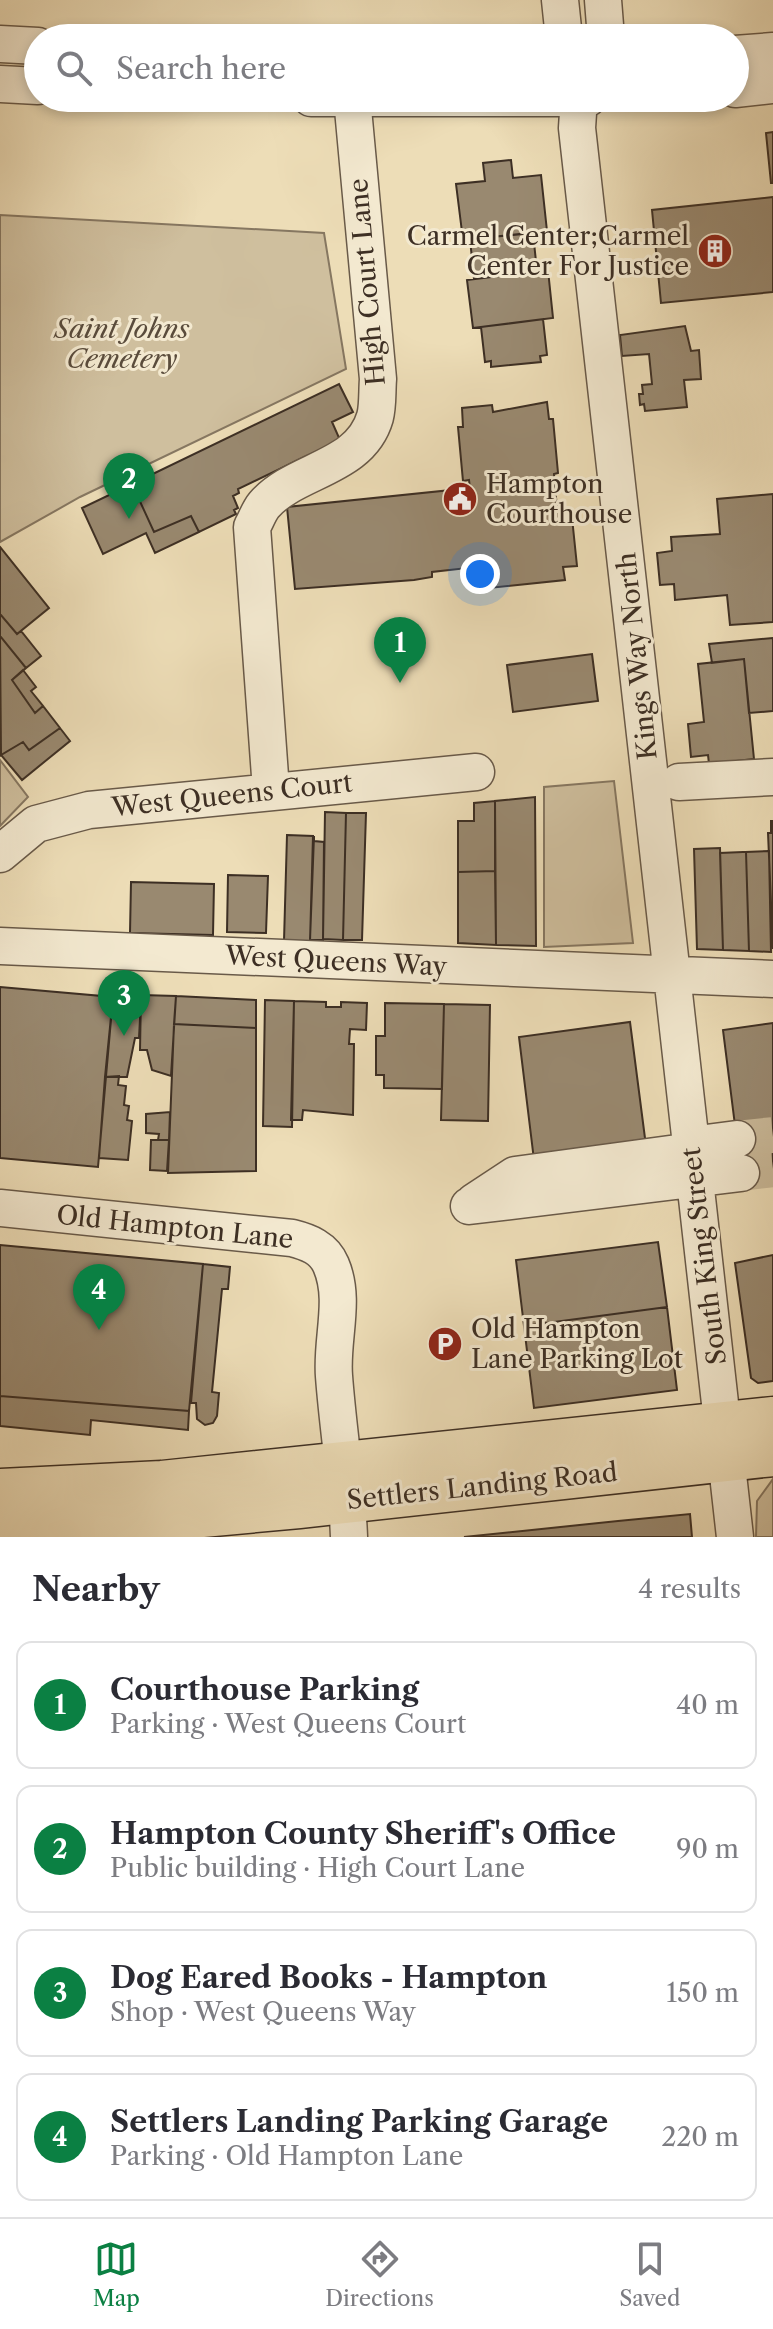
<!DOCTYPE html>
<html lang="en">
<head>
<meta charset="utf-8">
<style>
	body { margin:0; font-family:"Libre Caslon Text",serif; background:#f2f2f3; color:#2b2b33 }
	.you { position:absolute; left:480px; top:574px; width:28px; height:28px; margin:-20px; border:6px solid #fff; border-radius:50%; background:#1a73e8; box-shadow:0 0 0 12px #1a73e833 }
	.badge { display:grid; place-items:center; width:52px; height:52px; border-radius:50%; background:#0b8043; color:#fff; font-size:26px; font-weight:700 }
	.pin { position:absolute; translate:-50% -66px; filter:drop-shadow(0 2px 4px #0008) }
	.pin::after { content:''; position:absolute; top:42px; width:28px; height:24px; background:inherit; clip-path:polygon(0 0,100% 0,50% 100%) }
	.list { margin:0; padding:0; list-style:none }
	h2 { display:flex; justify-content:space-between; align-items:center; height:104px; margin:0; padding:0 32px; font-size:34px }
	h2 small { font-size:26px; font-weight:400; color:#7c7c81 }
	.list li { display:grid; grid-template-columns:52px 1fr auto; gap:24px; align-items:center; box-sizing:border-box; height:128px; margin:0 16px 16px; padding:0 16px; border:2px solid #e1e1e2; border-radius:16px }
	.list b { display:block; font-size:30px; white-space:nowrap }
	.list p { margin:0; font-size:26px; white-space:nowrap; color:#7c7c81 }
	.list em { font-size:26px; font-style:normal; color:#7c7c81 }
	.icon { flex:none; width:44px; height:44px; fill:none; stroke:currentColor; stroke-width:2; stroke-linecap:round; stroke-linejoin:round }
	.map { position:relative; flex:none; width:773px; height:1537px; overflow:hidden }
	.search { position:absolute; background:#fff; box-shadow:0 4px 12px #0003; left:24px; right:24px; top:24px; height:88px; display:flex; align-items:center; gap:20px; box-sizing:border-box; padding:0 28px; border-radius:44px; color:#7c7c81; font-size:30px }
	.sheet { height:680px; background:#fff }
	nav { display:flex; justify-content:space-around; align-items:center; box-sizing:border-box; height:112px; border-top:2px solid #e1e1e2; background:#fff; font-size:22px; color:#7c7c81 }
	nav a { display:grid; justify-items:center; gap:4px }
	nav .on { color:#0b8043 }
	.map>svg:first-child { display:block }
	.green { fill:#cfbf9e; stroke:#867761; stroke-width:2 }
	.building { fill:#998970; stroke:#3d2f24; stroke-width:2 }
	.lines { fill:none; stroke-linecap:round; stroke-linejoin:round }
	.minor-tunnel { stroke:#caba9a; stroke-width:36; stroke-dasharray:36 18; stroke-linecap:butt }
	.minor-casing { stroke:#695a49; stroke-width:39 }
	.major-casing { stroke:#3d2f24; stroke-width:47 }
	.minor { stroke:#f3e9d0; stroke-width:36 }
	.major { stroke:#edddb7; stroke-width:44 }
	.labels { text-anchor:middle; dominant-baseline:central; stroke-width:6; stroke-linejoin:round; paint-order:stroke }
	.poi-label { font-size:26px; fill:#3d2f24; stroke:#f3e9d0; text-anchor:start }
	.street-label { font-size:26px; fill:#3d2f24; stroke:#f3e9d0 }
	.park-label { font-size:26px; font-style:italic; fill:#5a4c3c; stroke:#f3e9d0 }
</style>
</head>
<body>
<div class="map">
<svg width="773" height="1537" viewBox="0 0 773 1537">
	<rect width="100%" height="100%" fill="#edddb7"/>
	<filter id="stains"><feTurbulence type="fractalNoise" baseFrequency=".0025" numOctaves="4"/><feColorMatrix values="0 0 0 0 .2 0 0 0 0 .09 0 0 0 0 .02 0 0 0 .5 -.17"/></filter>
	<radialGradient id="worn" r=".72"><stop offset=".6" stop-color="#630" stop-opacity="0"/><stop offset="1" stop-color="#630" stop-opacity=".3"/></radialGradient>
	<path class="green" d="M 0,215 L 324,233 L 346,369 L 80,497 L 0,542 Z
		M 0,760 L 28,797 L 0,826 Z
		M 614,781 L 633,943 L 544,947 L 544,787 Z
		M 773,1479 L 773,1537 L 756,1537 L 757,1501 Z"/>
	<path class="building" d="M 773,132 L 773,183 L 771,183 L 766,133 Z
		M 511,160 L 513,178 L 541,175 L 547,231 L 463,240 L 456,184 L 485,181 L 483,163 Z
		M 773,197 L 773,292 L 661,303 L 652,210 Z
		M 533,233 L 537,271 L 474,279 L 470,239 Z
		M 548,270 L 553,318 L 473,328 L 467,280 Z
		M 543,319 L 547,355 L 540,356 L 541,362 L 491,367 L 491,361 L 485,362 L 481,327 Z
		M 685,326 L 691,351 L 699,350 L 701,379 L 684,380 L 687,407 L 645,411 L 644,404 L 640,405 L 639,394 L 643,394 L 642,385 L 652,384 L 649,354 L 622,356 L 620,335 Z
		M 339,384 L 353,412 L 332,422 L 340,440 L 238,489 L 239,493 L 233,496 L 238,508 L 234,510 L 236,514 L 199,532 L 191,516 L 154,532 L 132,484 Z
		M 547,402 L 549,419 L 553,419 L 558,473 L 554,474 L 557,509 L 571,508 L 577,566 L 563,567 L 565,580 L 470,590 L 467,568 L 432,572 L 432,577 L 414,580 L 295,589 L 287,507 L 470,488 L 469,480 L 463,481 L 458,427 L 463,427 L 462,408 L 492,405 L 493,412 Z
		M 132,484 L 154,532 L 191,516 L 199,532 L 155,553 L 146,533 L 103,554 L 82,508 Z
		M 773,494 L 773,622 L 730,625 L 727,595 L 675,600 L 674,584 L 660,585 L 657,553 L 672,551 L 671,537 L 720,534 L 717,499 Z
		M 0,547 L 49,608 L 17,634 L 0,614 Z
		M 0,614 L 17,634 L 21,631 L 41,656 L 26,668 L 0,636 Z
		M 0,636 L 26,668 L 12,680 L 35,713 L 43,706 L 60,728 L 29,750 L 23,742 L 1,755 Z
		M 773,638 L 773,711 L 749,713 L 744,659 L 712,663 L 709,644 Z
		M 592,654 L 598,701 L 513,712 L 507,665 Z
		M 744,659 L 754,759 L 709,764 L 708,755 L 691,757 L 688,724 L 704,722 L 698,664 Z
		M 23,670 L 36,687 L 31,691 L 43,706 L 35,713 L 12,680 Z
		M 60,728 L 70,741 L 22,780 L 1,755 L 23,742 L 29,750 Z
		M 535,797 L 536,946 L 496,945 L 495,801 Z
		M 495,801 L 495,871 L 458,872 L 458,821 L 474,821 L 474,803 Z
		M 325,812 L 346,813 L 343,940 L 323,939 Z
		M 346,813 L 366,813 L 362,940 L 343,940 Z
		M 771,821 L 773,821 L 773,949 L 768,833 L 771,833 Z
		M 287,835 L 313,836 L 310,942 L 284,941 Z
		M 314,836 L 314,841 L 324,842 L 323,940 L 310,940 Z
		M 720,848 L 723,950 L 697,949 L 694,849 Z
		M 769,851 L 771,952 L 749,951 L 746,852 Z
		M 743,852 L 746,852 L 749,951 L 723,950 L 720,853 Z
		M 495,871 L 496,945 L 458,943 L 458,872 Z
		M 228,875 L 268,876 L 266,933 L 227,932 Z
		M 131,882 L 214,884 L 213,935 L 130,933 Z
		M 0,987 L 113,997 L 98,1167 L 0,1158 Z
		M 141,995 L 176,996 L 171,1076 L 152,1070 L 147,1050 L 140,1050 Z
		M 176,996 L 256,1000 L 256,1028 L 174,1024 Z
		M 113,997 L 141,999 L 139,1038 L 135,1038 L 127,1077 L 105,1077 Z
		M 265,1000 L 294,1001 L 292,1127 L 263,1126 Z
		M 294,1001 L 326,1002 L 326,1007 L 341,1007 L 341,1002 L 367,1003 L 366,1030 L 350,1029 L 349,1044 L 354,1044 L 353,1115 L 303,1110 L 302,1120 L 291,1120 Z
		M 385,1003 L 444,1004 L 442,1089 L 384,1088 L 384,1075 L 376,1075 L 376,1036 L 385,1036 Z
		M 444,1004 L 490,1005 L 488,1121 L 441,1120 Z
		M 630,1022 L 646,1146 L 534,1160 L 519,1037 Z
		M 773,1023 L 773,1177 L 742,1181 L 723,1030 Z
		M 174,1024 L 256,1028 L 256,1171 L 168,1173 Z
		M 119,1076 L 118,1085 L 126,1086 L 124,1105 L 129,1106 L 127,1120 L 132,1121 L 128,1160 L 99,1158 L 105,1077 Z
		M 170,1112 L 169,1140 L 158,1140 L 159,1134 L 146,1133 L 146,1114 Z
		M 151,1140 L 169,1140 L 167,1171 L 150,1170 Z
		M 658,1242 L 667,1307 L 524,1326 L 516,1260 Z
		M 0,1245 L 203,1264 L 189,1411 L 0,1396 Z
		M 773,1255 L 773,1381 L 758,1383 L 751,1378 L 735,1263 Z
		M 203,1264 L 230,1267 L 228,1289 L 222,1289 L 212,1392 L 219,1393 L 217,1416 L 213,1423 L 205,1425 L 197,1419 L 196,1403 L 191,1403 Z
		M 667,1307 L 677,1390 L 534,1408 L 524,1326 Z
		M 0,1396 L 189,1411 L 188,1430 L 91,1420 L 90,1435 L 0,1426 Z
		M 690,1514 L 692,1537 L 464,1537 L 618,1521 Z"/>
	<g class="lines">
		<path class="minor-tunnel" d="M 737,1139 L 773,1135
			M 741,1173 L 773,1169"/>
		<g class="minor-casing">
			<path id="minor" d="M 560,0 L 564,38
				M 603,0 L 606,38
				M 0,44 L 38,46
				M 735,54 L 773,51
				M 0,84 L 38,86
				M 735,89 L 773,85
				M 311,98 L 588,98
				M 579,98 L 577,128 L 735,1537
				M 679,782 L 773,777
				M 271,790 L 252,527 C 256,520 259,511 264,505 C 295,469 360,469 375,417 C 378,406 377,391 378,379 L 352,98
				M 0,854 L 36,824 L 89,810 L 476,772
				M 0,946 L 773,979
				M 691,1145 L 737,1139
				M 474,1202 L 515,1175 L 692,1151
				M 469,1206 L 741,1173
				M 0,1208 L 292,1238 C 308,1242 324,1248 331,1265 C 346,1300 331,1339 334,1376 C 338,1430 347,1483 349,1537"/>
		</g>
		<g class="major-casing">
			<path id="major" d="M 0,1491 L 162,1483 L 773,1419
				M 0,1530 L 65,1528 L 299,1506 L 773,1454"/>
		</g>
		<use href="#minor" class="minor"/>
		<use href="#major" class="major"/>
	</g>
	<defs>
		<g id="building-disc" transform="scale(1.8)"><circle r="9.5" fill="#8f2418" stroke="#f3e9d0"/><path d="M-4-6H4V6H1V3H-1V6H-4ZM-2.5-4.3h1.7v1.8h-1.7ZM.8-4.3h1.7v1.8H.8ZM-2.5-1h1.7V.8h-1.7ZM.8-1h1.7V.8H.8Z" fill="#fff"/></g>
		<g id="civic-disc" transform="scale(1.8)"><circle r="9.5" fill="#8f2418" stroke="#f3e9d0"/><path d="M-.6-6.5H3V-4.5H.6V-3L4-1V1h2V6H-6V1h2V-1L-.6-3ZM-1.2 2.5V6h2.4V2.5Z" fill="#fff"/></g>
		<g id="parking-disc" transform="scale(1.8)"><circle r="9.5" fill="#8f2418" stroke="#f3e9d0"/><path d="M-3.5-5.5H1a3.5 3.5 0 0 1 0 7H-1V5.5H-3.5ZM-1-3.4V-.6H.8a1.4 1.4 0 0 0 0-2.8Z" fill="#fff"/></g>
	</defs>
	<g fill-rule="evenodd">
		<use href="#building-disc" x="715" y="251"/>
		<use href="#civic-disc" x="460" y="499"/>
		<use href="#parking-disc" x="445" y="1344"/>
	</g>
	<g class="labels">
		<g class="poi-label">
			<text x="689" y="236" text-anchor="end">Carmel Center;Carmel<tspan x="689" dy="30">Center For Justice</tspan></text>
			<text x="486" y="484">Hampton<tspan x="486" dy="30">Courthouse</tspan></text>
			<text x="471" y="1329">Old Hampton<tspan x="471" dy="30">Lane Parking Lot</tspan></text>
		</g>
		<g class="street-label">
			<text transform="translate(367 282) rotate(-95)">High Court Lane</text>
			<text transform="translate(637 656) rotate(-96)">Kings Way North</text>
			<text transform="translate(232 795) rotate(-6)">West Queens Court</text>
			<text transform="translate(336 961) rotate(3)">West Queens Way</text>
			<text transform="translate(175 1227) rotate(6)">Old Hampton Lane</text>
			<text transform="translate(704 1256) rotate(-97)">South King Street</text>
			<text transform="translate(482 1486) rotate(-6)">Settlers Landing Road</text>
		</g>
		<g class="park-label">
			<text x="122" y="329">Saint Johns<tspan x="122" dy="30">Cemetery</tspan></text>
		</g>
	</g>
	<rect width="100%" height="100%" filter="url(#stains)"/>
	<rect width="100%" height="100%" fill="url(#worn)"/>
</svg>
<div class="you"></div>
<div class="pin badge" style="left:400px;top:683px">1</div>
<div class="pin badge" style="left:129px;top:519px">2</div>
<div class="pin badge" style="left:124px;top:1036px">3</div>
<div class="pin badge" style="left:99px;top:1330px">4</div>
<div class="search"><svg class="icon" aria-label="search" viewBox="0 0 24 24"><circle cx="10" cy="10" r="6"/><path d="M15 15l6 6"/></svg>Search here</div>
</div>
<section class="sheet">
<h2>Nearby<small>4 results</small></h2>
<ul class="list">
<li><span class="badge">1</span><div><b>Courthouse Parking</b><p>Parking · West Queens Court</p></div><em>40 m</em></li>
<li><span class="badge">2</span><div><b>Hampton County Sheriff's Office</b><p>Public building · High Court Lane</p></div><em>90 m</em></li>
<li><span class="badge">3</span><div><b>Dog Eared Books - Hampton</b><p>Shop · West Queens Way</p></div><em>150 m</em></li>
<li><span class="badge">4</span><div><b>Settlers Landing Parking Garage</b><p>Parking · Old Hampton Lane</p></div><em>220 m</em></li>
</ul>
</section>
<nav>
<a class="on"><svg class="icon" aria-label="map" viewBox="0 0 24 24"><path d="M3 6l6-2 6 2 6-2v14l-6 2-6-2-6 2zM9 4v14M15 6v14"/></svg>Map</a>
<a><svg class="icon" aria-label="directions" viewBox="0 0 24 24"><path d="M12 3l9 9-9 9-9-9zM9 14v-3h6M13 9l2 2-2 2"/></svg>Directions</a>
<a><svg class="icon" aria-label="saved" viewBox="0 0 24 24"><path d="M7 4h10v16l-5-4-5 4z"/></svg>Saved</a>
</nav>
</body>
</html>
